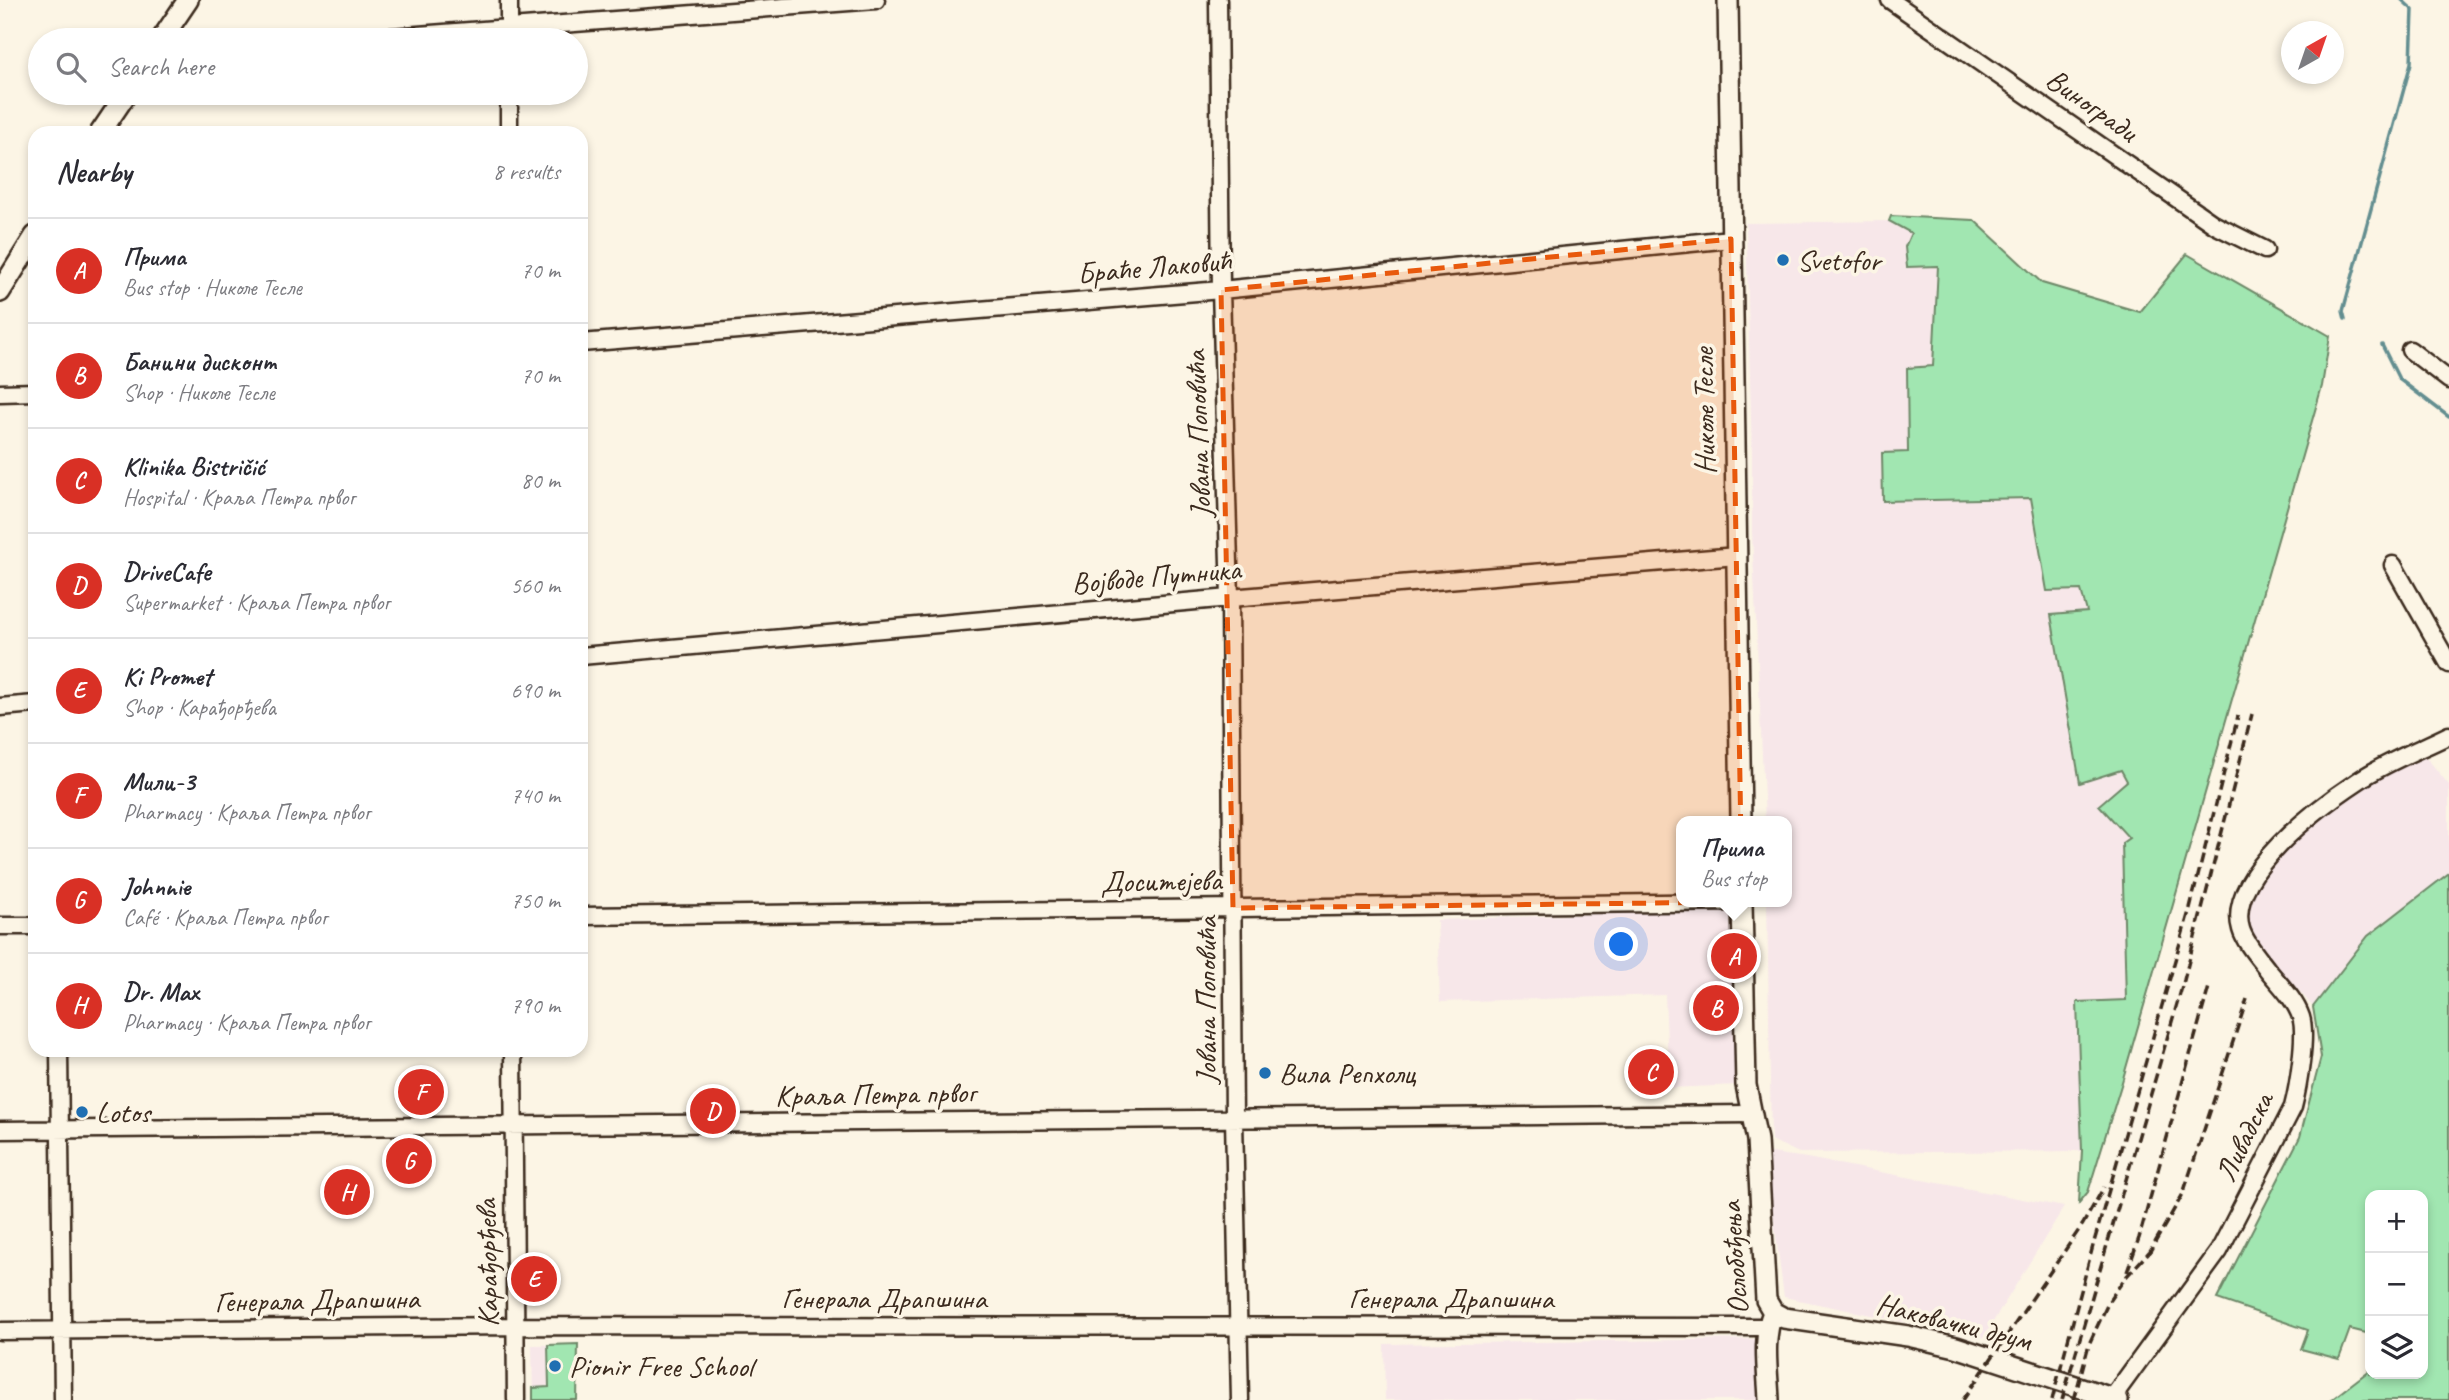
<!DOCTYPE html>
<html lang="en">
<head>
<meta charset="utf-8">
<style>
	body { margin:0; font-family:Caveat,sans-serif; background:#f7f7f7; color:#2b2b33 }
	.controls { position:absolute; right:21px; bottom:21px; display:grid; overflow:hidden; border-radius:14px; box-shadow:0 4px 10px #0003 }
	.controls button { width:63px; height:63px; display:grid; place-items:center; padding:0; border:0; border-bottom:2px solid #e1e1e2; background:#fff; color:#2b2b33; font:35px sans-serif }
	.compass { position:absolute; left:2281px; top:21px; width:63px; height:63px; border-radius:50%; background:#fff; box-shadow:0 4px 10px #0003; rotate:40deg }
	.you { position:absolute; left:1622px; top:945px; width:24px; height:24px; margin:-18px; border:5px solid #fff; border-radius:50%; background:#1a73e8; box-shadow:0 0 0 10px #1a73e833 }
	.badge { display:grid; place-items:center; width:46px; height:46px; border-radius:50%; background:#d93025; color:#fff; font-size:23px; font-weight:700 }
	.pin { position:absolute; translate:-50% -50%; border:4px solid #fff; box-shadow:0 2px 7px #0006 }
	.popup { position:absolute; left:1676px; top:816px; width:116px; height:91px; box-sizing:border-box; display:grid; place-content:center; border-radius:14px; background:#fff; filter:drop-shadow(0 2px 5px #0005); font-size:23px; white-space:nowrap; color:#7c7c81 }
	.popup b { font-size:26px; color:#2b2b33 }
	.popup::after { content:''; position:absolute; left:50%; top:100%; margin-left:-14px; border:14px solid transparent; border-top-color:#fff }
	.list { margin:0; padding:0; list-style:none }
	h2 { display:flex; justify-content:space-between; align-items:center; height:91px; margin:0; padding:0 28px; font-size:30px }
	h2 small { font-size:23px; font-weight:400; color:#7c7c81 }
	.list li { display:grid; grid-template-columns:46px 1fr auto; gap:21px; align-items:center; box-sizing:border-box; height:105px; padding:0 28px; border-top:2px solid #e1e1e2 }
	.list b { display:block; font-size:26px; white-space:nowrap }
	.list p { margin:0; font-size:23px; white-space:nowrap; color:#7c7c81 }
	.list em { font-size:23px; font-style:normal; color:#7c7c81 }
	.icon { flex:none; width:38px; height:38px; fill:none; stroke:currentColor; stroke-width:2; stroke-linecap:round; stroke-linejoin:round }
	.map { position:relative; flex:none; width:2449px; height:1400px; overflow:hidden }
	.search { position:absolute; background:#fff; box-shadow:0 4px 10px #0003; left:28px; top:28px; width:560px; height:77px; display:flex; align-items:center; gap:18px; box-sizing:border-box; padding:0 24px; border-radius:38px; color:#7c7c81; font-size:26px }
	.panel { position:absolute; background:#fff; box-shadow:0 4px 10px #0003; left:28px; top:126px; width:560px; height:931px; border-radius:21px }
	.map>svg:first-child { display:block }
	.built { fill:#f7e7e9 }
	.green { fill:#a1e6b1; stroke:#6e8868; stroke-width:2 }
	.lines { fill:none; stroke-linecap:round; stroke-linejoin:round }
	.stream { stroke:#648e90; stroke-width:3.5 }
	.minor-casing { stroke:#3b2a1e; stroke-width:21 }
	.major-casing { stroke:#3b2a1e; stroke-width:24 }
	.minor { stroke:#fcf5e5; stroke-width:16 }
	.major { stroke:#fcf5e5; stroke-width:19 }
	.rail { stroke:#3b2a1e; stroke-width:3.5; stroke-dasharray:10 5; stroke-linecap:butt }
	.marked { fill:#e8590c; fill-opacity:0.2; stroke:#e8590c; stroke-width:5; stroke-dasharray:14 9; stroke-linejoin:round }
	.poi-dot { fill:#1f6fb2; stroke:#fcf5e5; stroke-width:2.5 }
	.labels { text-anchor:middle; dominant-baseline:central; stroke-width:7; stroke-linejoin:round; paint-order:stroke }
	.street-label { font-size:30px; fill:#3b2a1e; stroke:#fcf5e5 }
	.poi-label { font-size:30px; fill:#3b2a1e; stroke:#fcf5e5; text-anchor:start }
</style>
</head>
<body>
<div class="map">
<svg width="2449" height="1400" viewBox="0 0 2449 1400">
	<rect width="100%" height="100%" fill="#fcf5e5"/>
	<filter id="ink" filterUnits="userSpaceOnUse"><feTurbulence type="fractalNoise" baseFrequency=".0143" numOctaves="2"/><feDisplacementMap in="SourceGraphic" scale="14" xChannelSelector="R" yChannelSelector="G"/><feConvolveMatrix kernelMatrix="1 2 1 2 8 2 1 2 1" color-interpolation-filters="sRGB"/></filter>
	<g filter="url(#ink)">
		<path class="built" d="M 1889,221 L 1911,233 L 1938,265 L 1933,367 L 1907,368 L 1908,453 L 2031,497 L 2047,590 L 2081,590 L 2087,613 L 2051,615 L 2080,782 L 2121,770 L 2127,781 L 2130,838 L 2122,843 L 2126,1000 L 2077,1003 L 2082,1151 L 1799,1153 L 1771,1140 L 1767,902 L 1786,902 L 1786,821 L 1765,821 L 1752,532 L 1752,456 L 1746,223 Z
			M 2426,757 L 2449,785 L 2449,873 L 2368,936 L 2313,1007 L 2295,986 L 2249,940 L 2246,909 L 2271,858 L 2358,788 Z
			M 1730,909 L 1738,1085 L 1669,1088 L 1665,995 L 1440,1002 L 1437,920 Z
			M 1765,1152 L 1807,1158 L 2064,1207 L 1983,1338 L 1784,1297 Z
			M 1759,1339 L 1762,1400 L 1385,1400 L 1384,1344 Z
			M 578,1344 L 577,1400 L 533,1400 L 532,1345 Z"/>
		<path class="green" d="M 1891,216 L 1974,220 L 2042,283 L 2140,312 L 2187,254 L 2330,336 L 2322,386 L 2122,1082 L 2088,1192 L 2079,1203 L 2082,1151 L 2077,1002 L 2126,1000 L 2122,843 L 2129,838 L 2099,805 L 2127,781 L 2121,770 L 2080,783 L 2051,615 L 2087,612 L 2081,590 L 2047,591 L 2031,498 L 1883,501 L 1882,453 L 1908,452 L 1907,368 L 1933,366 L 1938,266 L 1907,267 L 1905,247 L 1911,233 L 1889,221 Z
			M 2449,873 L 2449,1400 L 2331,1400 L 2370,1370 L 2370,1374 L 2423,1374 L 2423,1195 L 2370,1195 L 2370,1334 L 2350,1329 L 2339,1359 L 2301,1349 L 2308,1330 L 2217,1299 L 2300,1137 L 2321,1057 L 2313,1007 L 2368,936 Z
			M 578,1344 L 577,1400 L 533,1400 L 533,1388 L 549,1387 L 548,1345 Z"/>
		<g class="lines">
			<path class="stream" d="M 2345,319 L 2343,311 L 2411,63 L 2413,10 L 2402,0
				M 2382,345 L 2399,379 L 2449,417"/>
			<g class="minor-casing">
				<path id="minor" d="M 509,0 L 509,40
					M 1218,0 L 1221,290 L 1230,598 L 1234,1119 L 1240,1400
					M 1890,0 L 2215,225 L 2265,250
					M 352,40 L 876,0
					M 509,93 L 509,133
					M 581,343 L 1221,290 L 1731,239
					M 2410,350 L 2449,380
					M 0,393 L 35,392
					M 2393,565 L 2449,664
					M 581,656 L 1230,598 L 1737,556
					M 0,707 L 35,704
					M 581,916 L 1742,902
					M 0,926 L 35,926
					M 59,1050 L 63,1400
					M 513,1050 L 516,1400
					M 0,1130 L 1750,1114
					M 0,1331 L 515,1326 L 1768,1327
					M 2112,1398 L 2219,1251 L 2293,1107 C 2298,1088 2307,1035 2301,1017 C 2295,999 2278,983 2267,969 C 2258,957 2245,943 2241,929 C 2225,876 2320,806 2358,781 C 2386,762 2419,750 2449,735"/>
			</g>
			<g class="major-casing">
				<path id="major" d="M 1728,0 L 1741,821
					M 161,40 L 188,0
					M 100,133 L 127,93
					M 0,292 L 35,236
					M 1742,902 L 1746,1085 L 1757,1140 L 1766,1300 L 1773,1312 L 1784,1318 L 1908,1336 L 1956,1347 L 2118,1400
					M 1769,1400 C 1768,1372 1762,1339 1773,1312"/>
			</g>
			<use href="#minor" class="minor"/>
			<use href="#major" class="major"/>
			<path class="rail" d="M 2127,1272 L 2139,1238 L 2209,987
				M 1963,1400 L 2083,1224 L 2104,1187
				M 2052,1400 L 2094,1242 L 2190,908 L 2238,716
				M 2062,1400 L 2184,980 L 2252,714
				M 2074,1400 L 2089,1344 L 2109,1301 L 2125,1278 L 2150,1251 L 2183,1194 L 2247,999"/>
		</g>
	</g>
	<path class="marked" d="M 1731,239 L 1742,902 L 1233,908 L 1221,290 Z"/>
	<g class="poi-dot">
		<circle cx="1783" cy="260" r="7"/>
		<circle cx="1265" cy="1073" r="7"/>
		<circle cx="82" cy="1112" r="7"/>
		<circle cx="555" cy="1366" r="7"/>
	</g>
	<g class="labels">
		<g class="street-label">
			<text transform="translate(2092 105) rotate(35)">Виногради</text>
			<text transform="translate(1154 267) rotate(-5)">Браће Лаковић</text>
			<text transform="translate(1704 411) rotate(-91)">Николе Тесле</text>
			<text transform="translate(1198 434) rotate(-92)">Јована Поповића</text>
			<text transform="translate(1156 576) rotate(-5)">Војводе Путника</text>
			<text transform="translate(1161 881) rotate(-1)">Доситејева</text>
			<text transform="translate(1206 1000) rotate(-90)">Јована Поповића</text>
			<text transform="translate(875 1094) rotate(-1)">Краља Петра првог</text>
			<text transform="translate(2244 1137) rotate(-64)">Ливадска</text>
			<text transform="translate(1734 1258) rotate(-94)">Ослобођења</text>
			<text transform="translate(487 1263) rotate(-91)">Карађорђева</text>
			<text x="884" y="1298">Генерала Драпшина</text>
			<text x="1451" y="1298">Генерала Драпшина</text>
			<text transform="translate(317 1300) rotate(-1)">Генерала Драпшина</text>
			<text transform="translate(1954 1322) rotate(14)">Наковачки друм</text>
		</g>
		<g class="poi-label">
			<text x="1797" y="260">Svetofor</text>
			<text x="1279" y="1073">Вила Репхолц</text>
			<text x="96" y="1112">Lotos</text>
			<text x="569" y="1366">Pionir Free School</text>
		</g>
	</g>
</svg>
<div class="controls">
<button>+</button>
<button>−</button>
<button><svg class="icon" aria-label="layers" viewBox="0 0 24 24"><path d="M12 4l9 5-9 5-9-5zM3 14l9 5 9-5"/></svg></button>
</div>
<svg class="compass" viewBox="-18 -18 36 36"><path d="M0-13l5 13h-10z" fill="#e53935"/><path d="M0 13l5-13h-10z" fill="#7c7c81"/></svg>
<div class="you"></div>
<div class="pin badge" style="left:1734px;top:956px">A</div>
<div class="popup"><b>Прима</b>Bus stop</div>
<div class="pin badge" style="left:1716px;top:1008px">B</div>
<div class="pin badge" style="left:1651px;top:1072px">C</div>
<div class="pin badge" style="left:713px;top:1111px">D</div>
<div class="pin badge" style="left:534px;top:1279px">E</div>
<div class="pin badge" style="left:421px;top:1092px">F</div>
<div class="pin badge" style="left:409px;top:1161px">G</div>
<div class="pin badge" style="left:347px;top:1192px">H</div>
<div class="search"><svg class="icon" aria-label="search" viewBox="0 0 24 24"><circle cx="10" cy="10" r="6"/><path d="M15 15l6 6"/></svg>Search here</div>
<section class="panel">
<h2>Nearby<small>8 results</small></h2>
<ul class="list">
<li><span class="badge">A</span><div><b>Прима</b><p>Bus stop · Николе Тесле</p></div><em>70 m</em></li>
<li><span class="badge">B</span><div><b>Банини дисконт</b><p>Shop · Николе Тесле</p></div><em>70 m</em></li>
<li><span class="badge">C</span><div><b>Klinika Bistričić</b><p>Hospital · Краља Петра првог</p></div><em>80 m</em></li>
<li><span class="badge">D</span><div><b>DriveCafe</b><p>Supermarket · Краља Петра првог</p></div><em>560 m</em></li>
<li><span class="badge">E</span><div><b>Ki Promet</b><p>Shop · Карађорђева</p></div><em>690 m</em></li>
<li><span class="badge">F</span><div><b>Мили-3</b><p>Pharmacy · Краља Петра првог</p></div><em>740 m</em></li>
<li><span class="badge">G</span><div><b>Johnnie</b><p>Café · Краља Петра првог</p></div><em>750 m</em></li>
<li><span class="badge">H</span><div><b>Dr. Max</b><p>Pharmacy · Краља Петра првог</p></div><em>790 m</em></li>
</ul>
</section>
</div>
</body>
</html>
